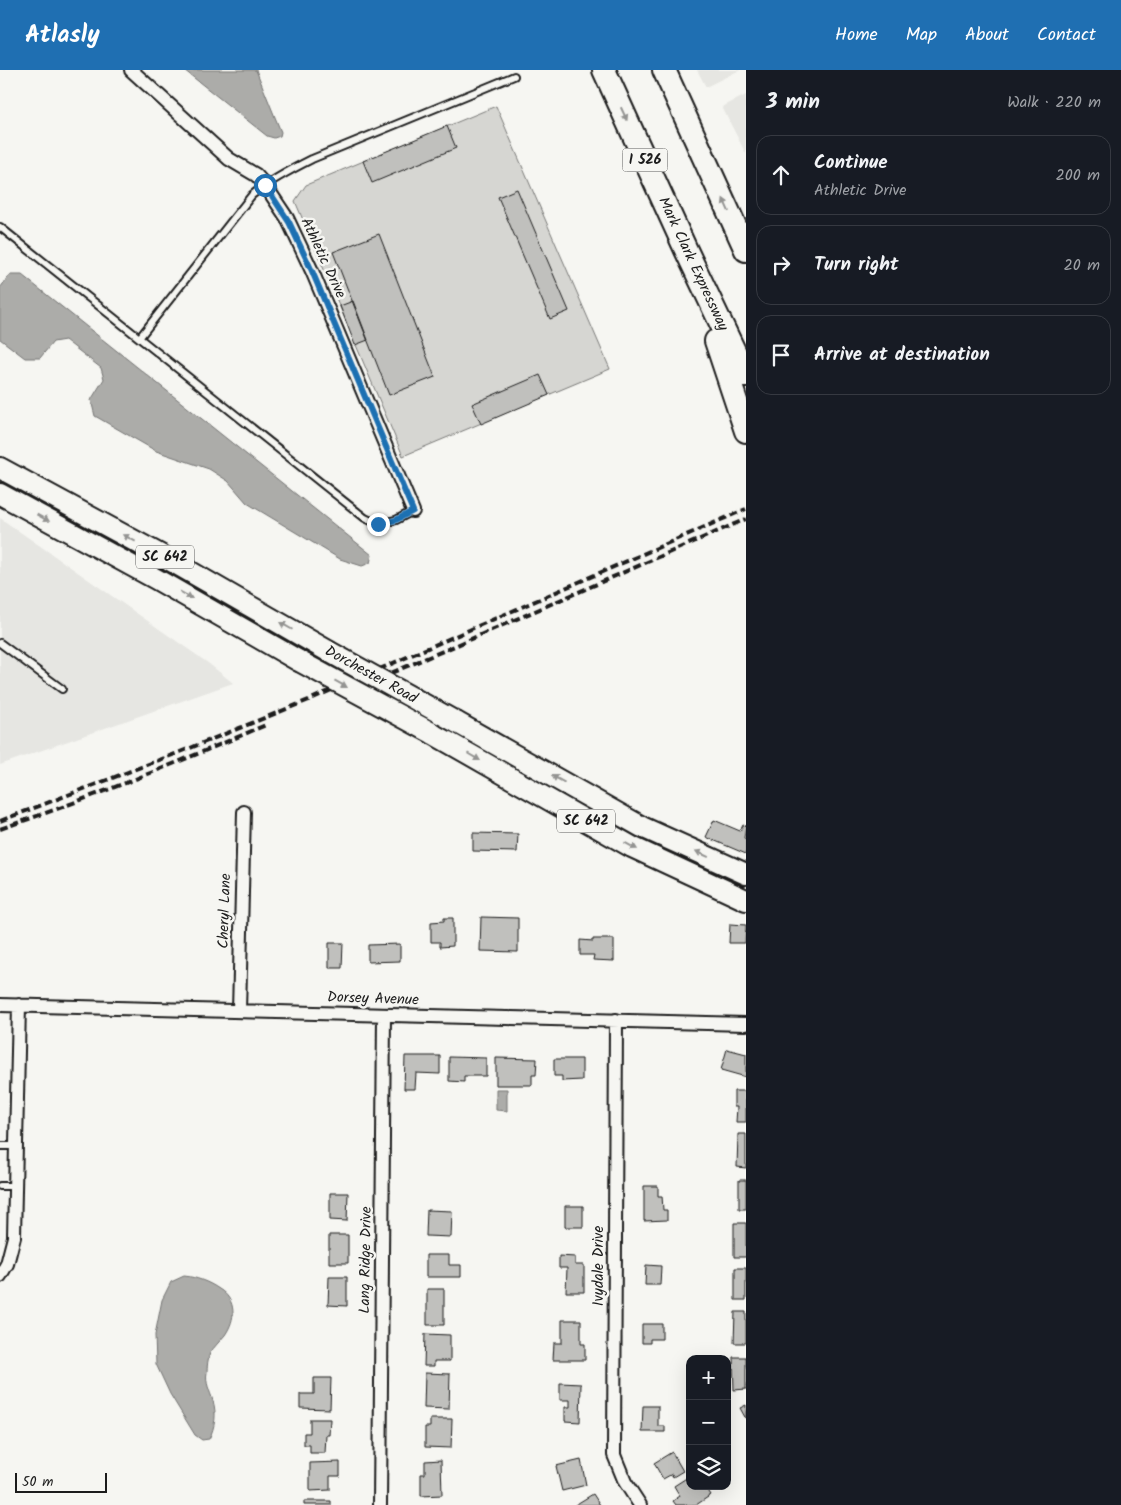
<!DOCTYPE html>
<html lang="en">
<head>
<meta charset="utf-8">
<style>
	body { margin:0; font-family:Kalam,sans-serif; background:#20242c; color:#f1f3f6 }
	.controls { position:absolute; right:15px; bottom:15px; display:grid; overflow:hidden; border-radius:10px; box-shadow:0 5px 20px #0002 }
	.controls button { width:45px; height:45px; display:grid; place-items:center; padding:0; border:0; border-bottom:1px solid #363941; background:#171b24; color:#f1f3f6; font:25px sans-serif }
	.scale { position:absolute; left:15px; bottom:12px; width:92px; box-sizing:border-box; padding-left:5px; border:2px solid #1c1c1c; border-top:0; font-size:14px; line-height:18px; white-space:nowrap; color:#1c1c1c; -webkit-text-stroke:4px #f6f6f2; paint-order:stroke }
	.stop { position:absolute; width:15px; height:15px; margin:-11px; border:4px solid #1f6fb2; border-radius:50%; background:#fff }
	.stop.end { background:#1f6fb2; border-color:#fff; box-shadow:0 1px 5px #0008 }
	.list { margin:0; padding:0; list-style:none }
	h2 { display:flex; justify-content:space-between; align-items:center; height:65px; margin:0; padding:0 20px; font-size:21px }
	h2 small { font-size:16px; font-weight:400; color:#9ea1a6 }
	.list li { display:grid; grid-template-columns:32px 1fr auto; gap:15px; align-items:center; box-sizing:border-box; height:80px; margin:0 10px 10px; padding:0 10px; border:1px solid #363941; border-radius:15px }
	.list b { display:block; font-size:19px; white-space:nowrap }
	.list p { margin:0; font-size:16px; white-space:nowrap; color:#9ea1a6 }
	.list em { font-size:16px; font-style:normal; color:#9ea1a6 }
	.icon { flex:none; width:28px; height:28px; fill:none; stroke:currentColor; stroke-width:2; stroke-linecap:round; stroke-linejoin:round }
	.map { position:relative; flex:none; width:746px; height:1435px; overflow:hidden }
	header { display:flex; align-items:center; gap:30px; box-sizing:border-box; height:70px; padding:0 25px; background:#1f6fb2; color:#fff }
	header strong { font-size:24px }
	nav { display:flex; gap:28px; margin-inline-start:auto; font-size:18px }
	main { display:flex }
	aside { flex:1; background:#171b24 }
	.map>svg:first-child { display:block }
	.built { fill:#e6e6e2 }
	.green { fill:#d6d6d2; stroke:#797977 }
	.water { fill:#acaca9; stroke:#727271 }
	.building { fill:#c0c0bd; stroke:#1c1c1c }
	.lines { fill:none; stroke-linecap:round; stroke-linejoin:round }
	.lane-casing { stroke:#1c1c1c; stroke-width:10 }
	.street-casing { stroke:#1c1c1c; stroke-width:16 }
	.primary-casing { stroke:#1c1c1c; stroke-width:24 }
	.highway-casing { stroke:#1c1c1c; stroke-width:26 }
	.lane { stroke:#f6f6f2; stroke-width:6 }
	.street { stroke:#f6f6f2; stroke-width:12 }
	.primary { stroke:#f6f6f2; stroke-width:20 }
	.highway { stroke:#f6f6f2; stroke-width:22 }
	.rail { stroke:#1c1c1c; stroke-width:4; stroke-dasharray:8 4; stroke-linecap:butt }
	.primary-bridge-casing { stroke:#1c1c1c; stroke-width:24; stroke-linecap:butt }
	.primary-bridge { stroke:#f6f6f2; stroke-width:20 }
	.oneway { fill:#949492 }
	.route { stroke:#1f6fb2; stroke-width:6 }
	.labels { text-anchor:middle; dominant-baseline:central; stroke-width:5; stroke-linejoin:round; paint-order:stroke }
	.shield { fill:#f6f6f2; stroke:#5d5d5c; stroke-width:1 }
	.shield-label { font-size:14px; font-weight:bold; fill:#1c1c1c }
	.street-label { font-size:15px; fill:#1c1c1c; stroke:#f6f6f2 }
</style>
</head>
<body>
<header>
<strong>Atlasly</strong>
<nav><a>Home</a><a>Map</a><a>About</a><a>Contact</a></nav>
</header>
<main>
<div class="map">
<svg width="746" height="1435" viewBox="0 0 746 1435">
	<rect width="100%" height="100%" fill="#f6f6f2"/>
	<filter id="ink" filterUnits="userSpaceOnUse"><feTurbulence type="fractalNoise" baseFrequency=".02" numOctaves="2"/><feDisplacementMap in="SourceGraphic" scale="10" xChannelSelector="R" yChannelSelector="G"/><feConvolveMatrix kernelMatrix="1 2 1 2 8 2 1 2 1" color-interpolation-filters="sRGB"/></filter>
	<g filter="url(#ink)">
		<path class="built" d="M 697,0 L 740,0 L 706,17 Z
			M 746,25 L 746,84 L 722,37 Z
			M 0,448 L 208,593 L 233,613 L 0,695 Z"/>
		<path class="green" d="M 496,36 L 610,299 L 403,386 L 295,131 L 306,115 Z"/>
		<path class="water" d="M 184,0 L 256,0 L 281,62 L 280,66 L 274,68 L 267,66 Z
			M 10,205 L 22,205 L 372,485 L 370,493 L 362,496 L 340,489 L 247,433 L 228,411 L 209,399 L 156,381 L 95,346 L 91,330 L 104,309 L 101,298 L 65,270 L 53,272 L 40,288 L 25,288 L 0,269 L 0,218 Z
			M 496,1019 L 507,1019 L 507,1041 L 496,1040 Z
			M 184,1206 C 196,1207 209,1212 219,1219 C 237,1230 236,1249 225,1265 C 220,1271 214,1277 210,1283 C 208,1288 207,1296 207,1302 C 205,1313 210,1321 213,1331 C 217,1344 215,1357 209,1369 L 202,1370 L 195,1365 L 170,1324 L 156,1294 L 155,1265 L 162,1230 L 171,1212 Z"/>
		<path class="building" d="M 447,56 L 456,78 L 372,113 L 363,91 Z
			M 517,119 L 569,241 L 550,249 L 498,127 Z
			M 379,164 L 435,307 L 389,325 L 333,182 Z
			M 353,231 L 368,270 L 355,275 L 340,236 Z
			M 540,305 L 549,325 L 481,354 L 472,334 Z
			M 714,750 L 740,761 L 743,755 L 746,756 L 744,768 L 746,769 L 746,784 L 706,767 Z
			M 473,763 L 518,764 L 517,782 L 473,781 Z
			M 481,847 L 518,848 L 518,882 L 480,881 Z
			M 444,848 L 453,848 L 453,876 L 440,877 L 440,872 L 431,872 L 431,852 L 444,851 Z
			M 730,854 L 746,855 L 745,873 L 729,873 Z
			M 593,869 L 614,869 L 614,891 L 593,890 L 594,885 L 580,885 L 580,870 L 593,871 Z
			M 329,873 L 343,873 L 342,898 L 329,898 Z
			M 400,874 L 400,891 L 368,892 L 368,875 Z
			M 727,979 L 746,984 L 746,1007 L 721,1000 Z
			M 405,986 L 440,986 L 440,1004 L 416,1003 L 415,1019 L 404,1019 Z
			M 449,987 L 486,988 L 486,1006 L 464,1006 L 464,1012 L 449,1011 Z
			M 496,988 L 537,989 L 536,1005 L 532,1005 L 532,1015 L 496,1015 Z
			M 554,989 L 582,989 L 582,1010 L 562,1011 L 562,1006 L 554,1006 Z
			M 734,1021 L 746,1021 L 746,1052 L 736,1052 L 737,1037 L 734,1037 Z
			M 738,1064 L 746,1064 L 746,1098 L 737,1097 Z
			M 739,1110 L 746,1110 L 746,1139 L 739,1139 Z
			M 644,1116 L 658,1116 L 658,1126 L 662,1126 L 663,1140 L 667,1140 L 667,1150 L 644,1151 Z
			M 330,1123 L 348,1123 L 347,1151 L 330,1150 Z
			M 565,1136 L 583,1136 L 583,1157 L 565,1157 Z
			M 427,1140 L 452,1141 L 451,1167 L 426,1166 Z
			M 734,1153 L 746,1153 L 746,1187 L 734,1187 Z
			M 329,1165 L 348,1165 L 348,1193 L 329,1193 Z
			M 426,1185 L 449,1185 L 449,1195 L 461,1195 L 461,1207 L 426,1207 Z
			M 559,1186 L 575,1187 L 575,1195 L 584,1195 L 584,1222 L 566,1222 L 567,1198 L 559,1198 Z
			M 646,1195 L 661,1196 L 660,1215 L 645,1215 Z
			M 735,1198 L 746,1198 L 746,1230 L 735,1230 Z
			M 329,1207 L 347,1207 L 347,1236 L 328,1235 Z
			M 427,1219 L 444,1219 L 444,1255 L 427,1255 Z
			M 735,1242 L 746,1242 L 746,1273 L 734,1273 Z
			M 562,1250 L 581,1250 L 581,1274 L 585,1274 L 585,1290 L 553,1290 L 554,1273 L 562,1273 Z
			M 642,1254 L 662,1254 L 662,1269 L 650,1269 L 650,1273 L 642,1273 Z
			M 425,1264 L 450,1265 L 450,1291 L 434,1291 L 434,1296 L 424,1296 Z
			M 733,1287 L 746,1287 L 746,1319 L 734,1320 Z
			M 425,1303 L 450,1304 L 449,1339 L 424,1338 Z
			M 314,1308 L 331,1308 L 330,1339 L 300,1338 L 300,1324 L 314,1324 Z
			M 560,1313 L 581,1314 L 580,1352 L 565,1351 L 565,1337 L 570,1337 L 570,1330 L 560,1330 Z
			M 746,1335 L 746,1349 L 740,1338 Z
			M 643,1336 L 658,1336 L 658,1356 L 665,1356 L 665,1362 L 642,1362 Z
			M 310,1349 L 330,1349 L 329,1365 L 326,1365 L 325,1383 L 310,1383 L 310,1375 L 304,1375 L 304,1363 L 310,1363 Z
			M 430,1349 L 452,1349 L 451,1378 L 425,1377 L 425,1357 L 430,1357 Z
			M 672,1382 L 683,1401 L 673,1407 L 672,1404 L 663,1409 L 654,1393 Z
			M 441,1390 L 442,1425 L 421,1426 L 421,1404 L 425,1404 L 425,1391 Z
			M 581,1390 L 586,1415 L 562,1421 L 556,1396 Z
			M 340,1392 L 340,1406 L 330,1406 L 330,1420 L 310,1421 L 310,1393 Z
			M 688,1407 L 690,1410 L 690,1416 L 705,1416 L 711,1425 L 696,1435 L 676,1435 L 673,1431 L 680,1426 L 674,1416 Z
			M 593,1424 L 600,1435 L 575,1435 Z
			M 304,1431 L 331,1431 L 331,1435 L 304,1435 Z"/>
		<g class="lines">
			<g class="lane-casing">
				<path id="lane" d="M 0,157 L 365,448 L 378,454 L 396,450 L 413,441
					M 140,267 L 252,125 C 271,110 290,100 312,89 L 514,6
					M 0,573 L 62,619
					M 0,1076 L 16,1076
					M 0,1116 L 15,1116"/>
			</g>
			<g class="street-casing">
				<path id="street" d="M 131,0 L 229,89 L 256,105 L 265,115 L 287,148 L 312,201 L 413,441
					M 0,935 L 746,954
					M 239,941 L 244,742
					M 616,950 L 614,1385 L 625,1412 L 640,1435
					M 0,1206 L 7,1194 L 14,1167 L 19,935
					M 380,1435 L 384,945"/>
			</g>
			<g class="primary-casing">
				<path id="primary" d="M 0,398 L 168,489 L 328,581
					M 0,424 L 156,509 L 299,591
					M 456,652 L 642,757 L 746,804
					M 432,663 L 632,777 L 746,830"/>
			</g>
			<g class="highway-casing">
				<path id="highway" d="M 604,0 L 686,180 L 746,306
					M 664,0 L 746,180
					M 716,271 L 746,361"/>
			</g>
			<use href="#lane" class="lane"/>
			<use href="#street" class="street"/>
			<use href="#primary" class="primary"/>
			<use href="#highway" class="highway"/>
			<path class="rail" d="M 358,617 L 457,575 L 746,449
				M 0,751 L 188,679 L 311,629 L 746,439
				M 0,759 C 91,728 180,692 268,654"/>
			<g class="primary-bridge-casing">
				<path id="primary-bridge" d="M 328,581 L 456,652
					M 299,591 L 432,663"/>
			</g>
			<use href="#primary-bridge" class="primary-bridge"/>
		</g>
		<defs><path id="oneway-solid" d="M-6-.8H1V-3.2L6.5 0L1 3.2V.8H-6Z" transform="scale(1.25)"/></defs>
		<g class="oneway">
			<use href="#oneway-solid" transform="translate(624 44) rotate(65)"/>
			<use href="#oneway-solid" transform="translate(726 135) rotate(-114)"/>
			<use href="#oneway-solid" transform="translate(43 448) rotate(28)"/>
			<use href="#oneway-solid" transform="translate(129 468) rotate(-152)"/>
			<use href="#oneway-solid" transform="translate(186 525) rotate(30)"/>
			<use href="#oneway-solid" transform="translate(286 556) rotate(-150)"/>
			<use href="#oneway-solid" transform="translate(341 614) rotate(29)"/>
			<use href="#oneway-solid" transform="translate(474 687) rotate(30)"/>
			<use href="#oneway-solid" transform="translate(558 709) rotate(-151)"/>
			<use href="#oneway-solid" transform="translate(631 776) rotate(28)"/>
			<use href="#oneway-solid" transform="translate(702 784) rotate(-155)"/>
		</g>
	</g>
	<g class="lines" filter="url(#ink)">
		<path class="route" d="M 265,115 L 289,152 L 312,201 L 413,441 L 396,450 L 378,454"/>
	</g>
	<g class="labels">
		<g class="shield">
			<rect x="622.5" y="78.5" width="45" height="23" rx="4"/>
			<rect x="136" y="475.5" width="58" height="23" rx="4"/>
			<rect x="557" y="739.5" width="58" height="23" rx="4"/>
		</g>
		<g class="shield-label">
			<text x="645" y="90">I 526</text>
			<text x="165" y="487">SC 642</text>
			<text x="586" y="751">SC 642</text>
		</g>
		<g class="street-label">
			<text transform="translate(323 188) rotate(65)">Athletic Drive</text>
			<text transform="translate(693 194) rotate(65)">Mark Clark Expressway</text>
			<text transform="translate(371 605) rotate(29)">Dorchester Road</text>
			<text transform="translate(225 841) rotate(-88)">Cheryl Lane</text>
			<text transform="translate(373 929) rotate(2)">Dorsey Avenue</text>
			<text transform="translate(366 1190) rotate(-89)">Lang Ridge Drive</text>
			<text transform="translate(599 1196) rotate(-90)">Ivydale Drive</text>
		</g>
	</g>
</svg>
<div class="controls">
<button>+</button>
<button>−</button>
<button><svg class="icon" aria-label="layers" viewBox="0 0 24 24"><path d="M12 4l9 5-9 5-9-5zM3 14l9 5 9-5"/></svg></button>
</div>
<div class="scale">50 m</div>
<div class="stop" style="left:265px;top:115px"></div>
<div class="stop end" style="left:378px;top:454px"></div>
</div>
<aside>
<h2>3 min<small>Walk · 220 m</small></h2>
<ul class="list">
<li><svg class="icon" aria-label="ahead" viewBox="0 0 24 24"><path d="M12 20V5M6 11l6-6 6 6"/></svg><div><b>Continue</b><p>Athletic Drive</p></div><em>200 m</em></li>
<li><svg class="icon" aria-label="right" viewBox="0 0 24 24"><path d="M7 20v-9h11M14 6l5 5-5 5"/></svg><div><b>Turn right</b></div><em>20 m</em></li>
<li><svg class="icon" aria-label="arrive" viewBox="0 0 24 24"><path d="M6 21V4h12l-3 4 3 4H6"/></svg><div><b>Arrive at destination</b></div></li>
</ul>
</aside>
</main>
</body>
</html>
